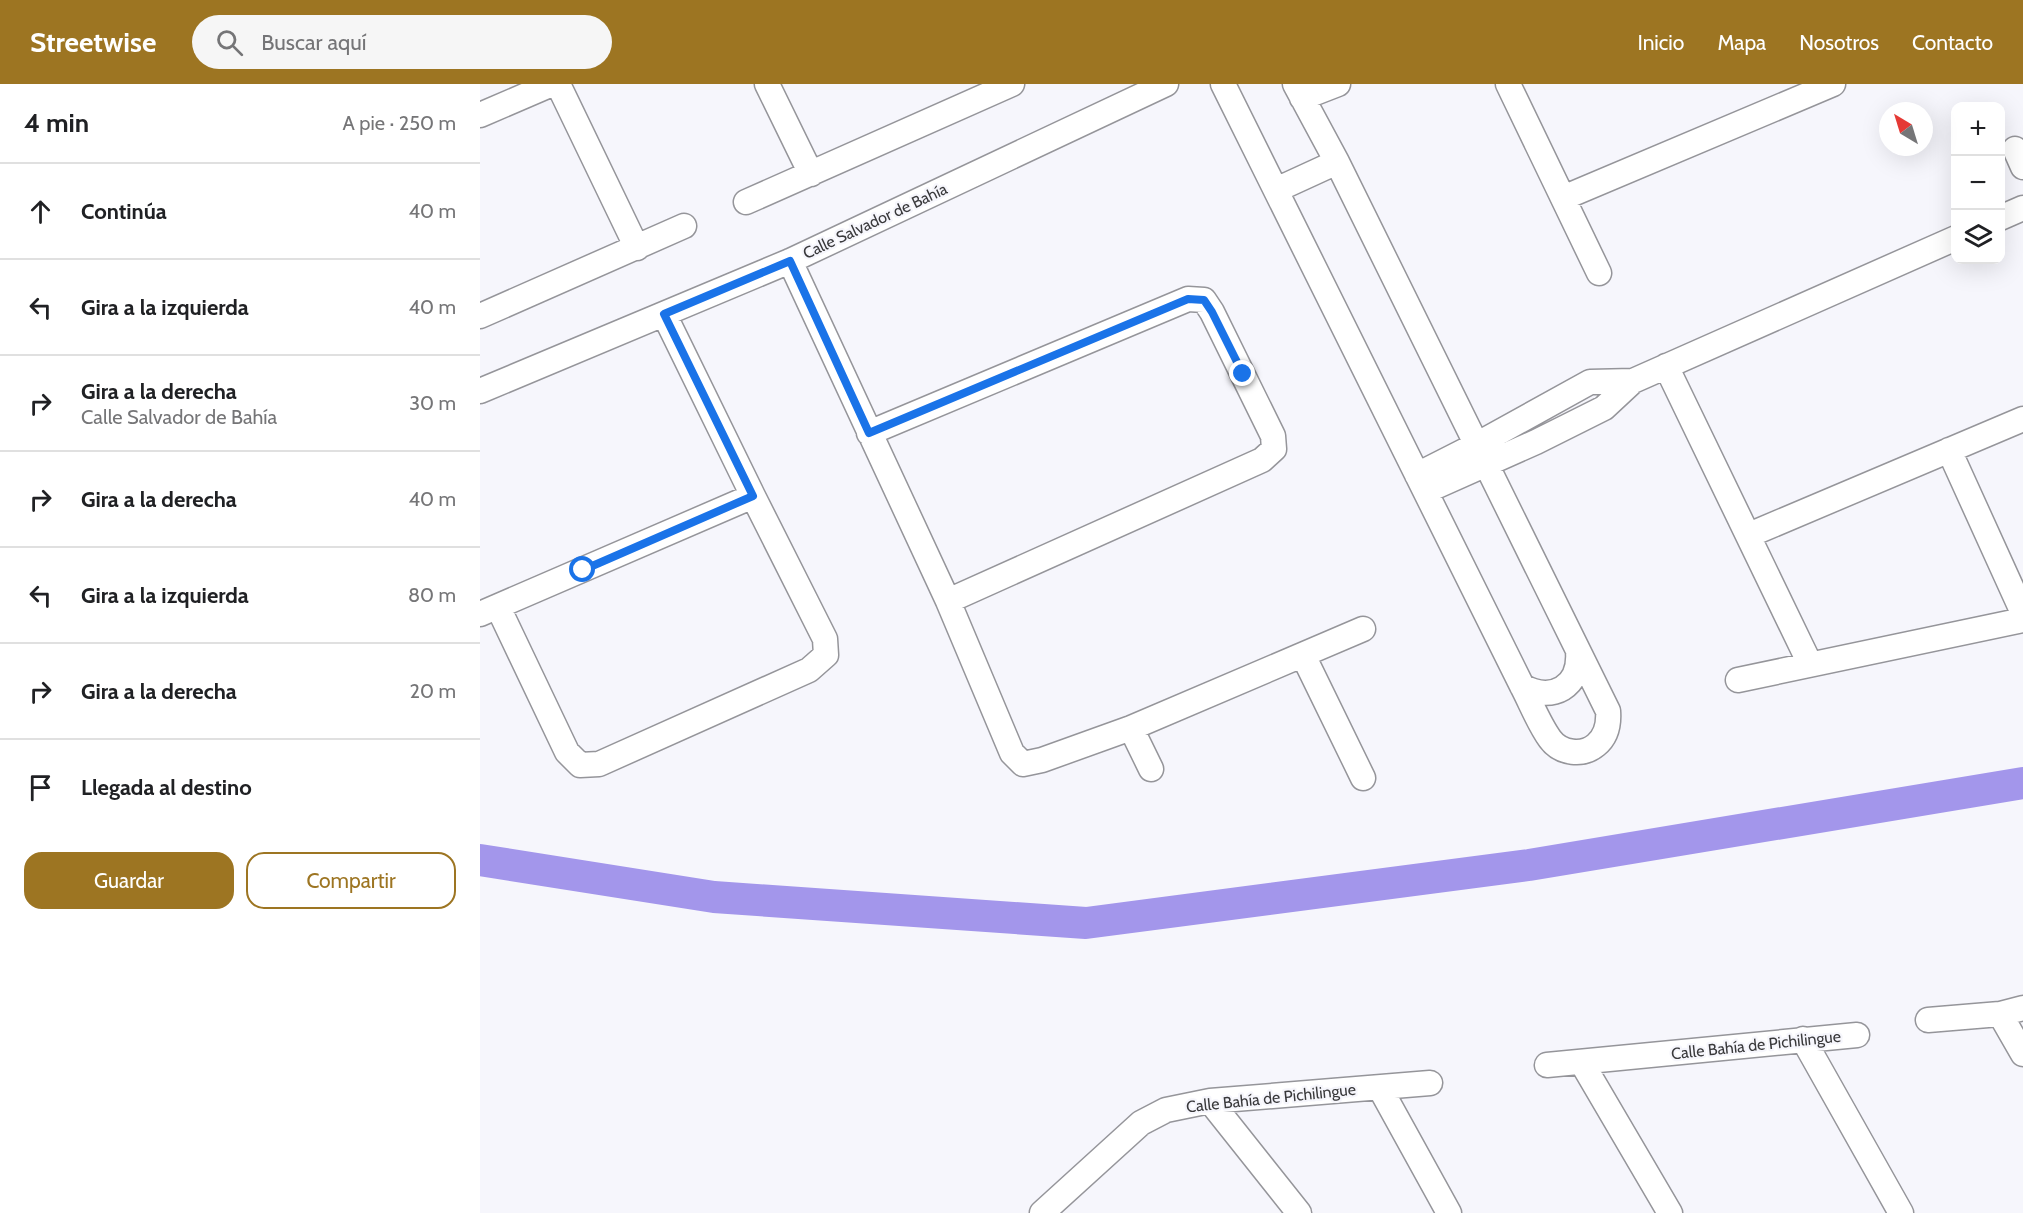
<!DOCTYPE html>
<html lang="es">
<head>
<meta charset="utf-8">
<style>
	body { margin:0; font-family:Cabin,sans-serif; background:#f6f6f6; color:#202124 }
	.controls { position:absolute; right:18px; top:18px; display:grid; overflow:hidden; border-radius:12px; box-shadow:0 6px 24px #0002 }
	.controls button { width:54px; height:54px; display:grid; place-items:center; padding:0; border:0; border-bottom:2px solid #e0e0e0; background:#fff; color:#202124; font:30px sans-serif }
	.compass { position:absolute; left:1399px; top:18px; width:54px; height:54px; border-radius:50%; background:#fff; box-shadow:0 6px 24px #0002; rotate:322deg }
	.stop { position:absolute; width:18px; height:18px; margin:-14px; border:4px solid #1a73e8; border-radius:50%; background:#fff }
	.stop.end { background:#1a73e8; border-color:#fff; box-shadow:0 2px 6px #0008 }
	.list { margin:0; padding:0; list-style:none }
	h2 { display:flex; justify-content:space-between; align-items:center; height:78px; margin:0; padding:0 24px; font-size:26px }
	h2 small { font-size:20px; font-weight:400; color:#757577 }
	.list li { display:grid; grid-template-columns:39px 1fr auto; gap:18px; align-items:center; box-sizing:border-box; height:96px; padding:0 24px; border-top:2px solid #e0e0e0 }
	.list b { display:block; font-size:22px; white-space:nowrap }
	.list p { margin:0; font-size:20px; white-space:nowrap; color:#757577 }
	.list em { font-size:20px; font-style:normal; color:#757577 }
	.actions { display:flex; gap:12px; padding:18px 24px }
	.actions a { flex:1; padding:14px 0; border:2px solid #9d7522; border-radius:18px; text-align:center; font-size:21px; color:#9d7522 }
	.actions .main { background:#9d7522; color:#fff }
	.icon { flex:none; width:33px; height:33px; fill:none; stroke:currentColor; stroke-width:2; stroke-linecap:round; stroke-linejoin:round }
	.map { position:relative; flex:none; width:1543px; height:1129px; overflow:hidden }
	header { display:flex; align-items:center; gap:36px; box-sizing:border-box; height:84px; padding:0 30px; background:#9d7522; color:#fff }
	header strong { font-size:28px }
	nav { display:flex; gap:33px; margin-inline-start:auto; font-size:21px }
	.search { width:420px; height:54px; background:#f6f6f6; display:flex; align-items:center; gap:15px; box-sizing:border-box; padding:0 21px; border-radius:33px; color:#757577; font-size:22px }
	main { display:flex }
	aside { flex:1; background:#fff }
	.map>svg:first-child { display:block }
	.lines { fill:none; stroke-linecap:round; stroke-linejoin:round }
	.canal { stroke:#a396eb; stroke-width:32 }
	.street-casing { stroke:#95959a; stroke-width:27 }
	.street { stroke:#fff; stroke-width:24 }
	.route { stroke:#1a73e8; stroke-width:8 }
	.labels { text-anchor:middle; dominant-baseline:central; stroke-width:4.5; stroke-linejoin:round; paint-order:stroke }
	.street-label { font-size:16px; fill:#39393b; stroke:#f6f6fc }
</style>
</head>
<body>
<header>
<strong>Streetwise</strong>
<div class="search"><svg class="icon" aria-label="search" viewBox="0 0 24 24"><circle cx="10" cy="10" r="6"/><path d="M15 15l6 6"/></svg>Buscar aquí</div>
<nav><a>Inicio</a><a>Mapa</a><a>Nosotros</a><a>Contacto</a></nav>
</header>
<main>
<aside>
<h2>4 min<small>A pie · 250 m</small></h2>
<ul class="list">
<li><svg class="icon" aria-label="ahead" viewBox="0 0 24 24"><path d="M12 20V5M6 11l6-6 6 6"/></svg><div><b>Continúa</b></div><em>40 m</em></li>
<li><svg class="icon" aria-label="left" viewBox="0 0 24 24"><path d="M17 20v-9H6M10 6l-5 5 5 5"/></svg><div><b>Gira a la izquierda</b></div><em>40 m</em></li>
<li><svg class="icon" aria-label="right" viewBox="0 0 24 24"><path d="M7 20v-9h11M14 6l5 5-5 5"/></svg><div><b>Gira a la derecha</b><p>Calle Salvador de Bahía</p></div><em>30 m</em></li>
<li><svg class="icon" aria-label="right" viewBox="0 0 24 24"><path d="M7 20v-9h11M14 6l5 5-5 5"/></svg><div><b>Gira a la derecha</b></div><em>40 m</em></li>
<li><svg class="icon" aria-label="left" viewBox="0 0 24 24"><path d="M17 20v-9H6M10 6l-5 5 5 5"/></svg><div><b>Gira a la izquierda</b></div><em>80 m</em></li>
<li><svg class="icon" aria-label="right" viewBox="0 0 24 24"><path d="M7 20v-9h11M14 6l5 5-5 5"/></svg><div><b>Gira a la derecha</b></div><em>20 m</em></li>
<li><svg class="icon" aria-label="arrive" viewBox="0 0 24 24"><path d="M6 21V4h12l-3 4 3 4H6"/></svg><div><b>Llegada al destino</b></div></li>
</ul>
<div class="actions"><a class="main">Guardar</a><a>Compartir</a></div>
</aside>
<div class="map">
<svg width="1543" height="1129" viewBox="0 0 1543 1129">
	<rect width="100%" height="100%" fill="#f6f6fc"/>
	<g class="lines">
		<path class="canal" d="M 0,776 L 234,813 L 606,839 L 1049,781 L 1543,699"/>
		<g class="street-casing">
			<path id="street" d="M 78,0 L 157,164
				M 287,0 L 331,90
				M 743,0 L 1042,602 C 1051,619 1059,640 1070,655 C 1081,670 1103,672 1116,661 C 1127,652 1129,640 1128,627 L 857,78 L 815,0
				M 1028,0 L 1119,189
				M 822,14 L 858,0
				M 0,31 L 72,0
				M 1535,65 L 1543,83
				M 796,106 L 857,78
				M 1083,114 L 1353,0
				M 266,118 L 532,0
				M 1520,134 L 1543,124
				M 310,177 L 468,517 L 532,669 L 543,680 L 562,676 L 651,644 L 883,545
				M 0,232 L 204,142
				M 1186,282 L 1330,580
				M 0,307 L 310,177 L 686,0
				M 389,349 L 708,215 L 724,216 L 732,228 L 793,352 L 794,365 L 782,376 L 468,517
				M 1469,366 L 1543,529
				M 937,391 L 996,361 L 1110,298 L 1153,297
				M 946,407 L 1056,358 L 1124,324 L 1153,297 L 1476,154
				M 1269,451 L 1543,335
				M 18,523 L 87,668 L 100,681 L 119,680 L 329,586 L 346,571 L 345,555 L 273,412 L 184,230
				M 0,530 L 273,412
				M 823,571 L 883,694
				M 1258,596 L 1543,536
				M 1042,602 C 1072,619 1101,603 1098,567
				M 651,644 L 671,685
				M 1520,930 L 1543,970
				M 1448,936 L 1520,930 L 1543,924
				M 1323,955 L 1421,1129
				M 1102,979 L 1190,1129
				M 1067,981 L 1377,951
				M 900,1004 L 969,1129
				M 730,1017 L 819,1129
				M 562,1129 L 661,1039 L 686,1026 L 730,1017 L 950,999"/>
		</g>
		<use href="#street" class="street"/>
	</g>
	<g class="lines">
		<path class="route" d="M 103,486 L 273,412 L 184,230 L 310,177 L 389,349 L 708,215 L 724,216 L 732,228 L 763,290"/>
	</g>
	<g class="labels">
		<g class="street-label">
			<text transform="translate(395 137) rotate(-25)">Calle Salvador de Bahía</text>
			<text transform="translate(1276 961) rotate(-6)">Calle Bahía de Pichilingue</text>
			<text transform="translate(791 1014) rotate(-6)">Calle Bahía de Pichilingue</text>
		</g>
	</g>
</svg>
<div class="controls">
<button>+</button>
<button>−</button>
<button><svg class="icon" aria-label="layers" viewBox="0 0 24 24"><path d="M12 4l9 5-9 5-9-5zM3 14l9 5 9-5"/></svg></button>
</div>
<svg class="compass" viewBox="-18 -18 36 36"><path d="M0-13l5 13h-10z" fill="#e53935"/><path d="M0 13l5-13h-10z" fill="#757577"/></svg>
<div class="stop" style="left:103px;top:486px"></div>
<div class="stop end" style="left:763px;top:290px"></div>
</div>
</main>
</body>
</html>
